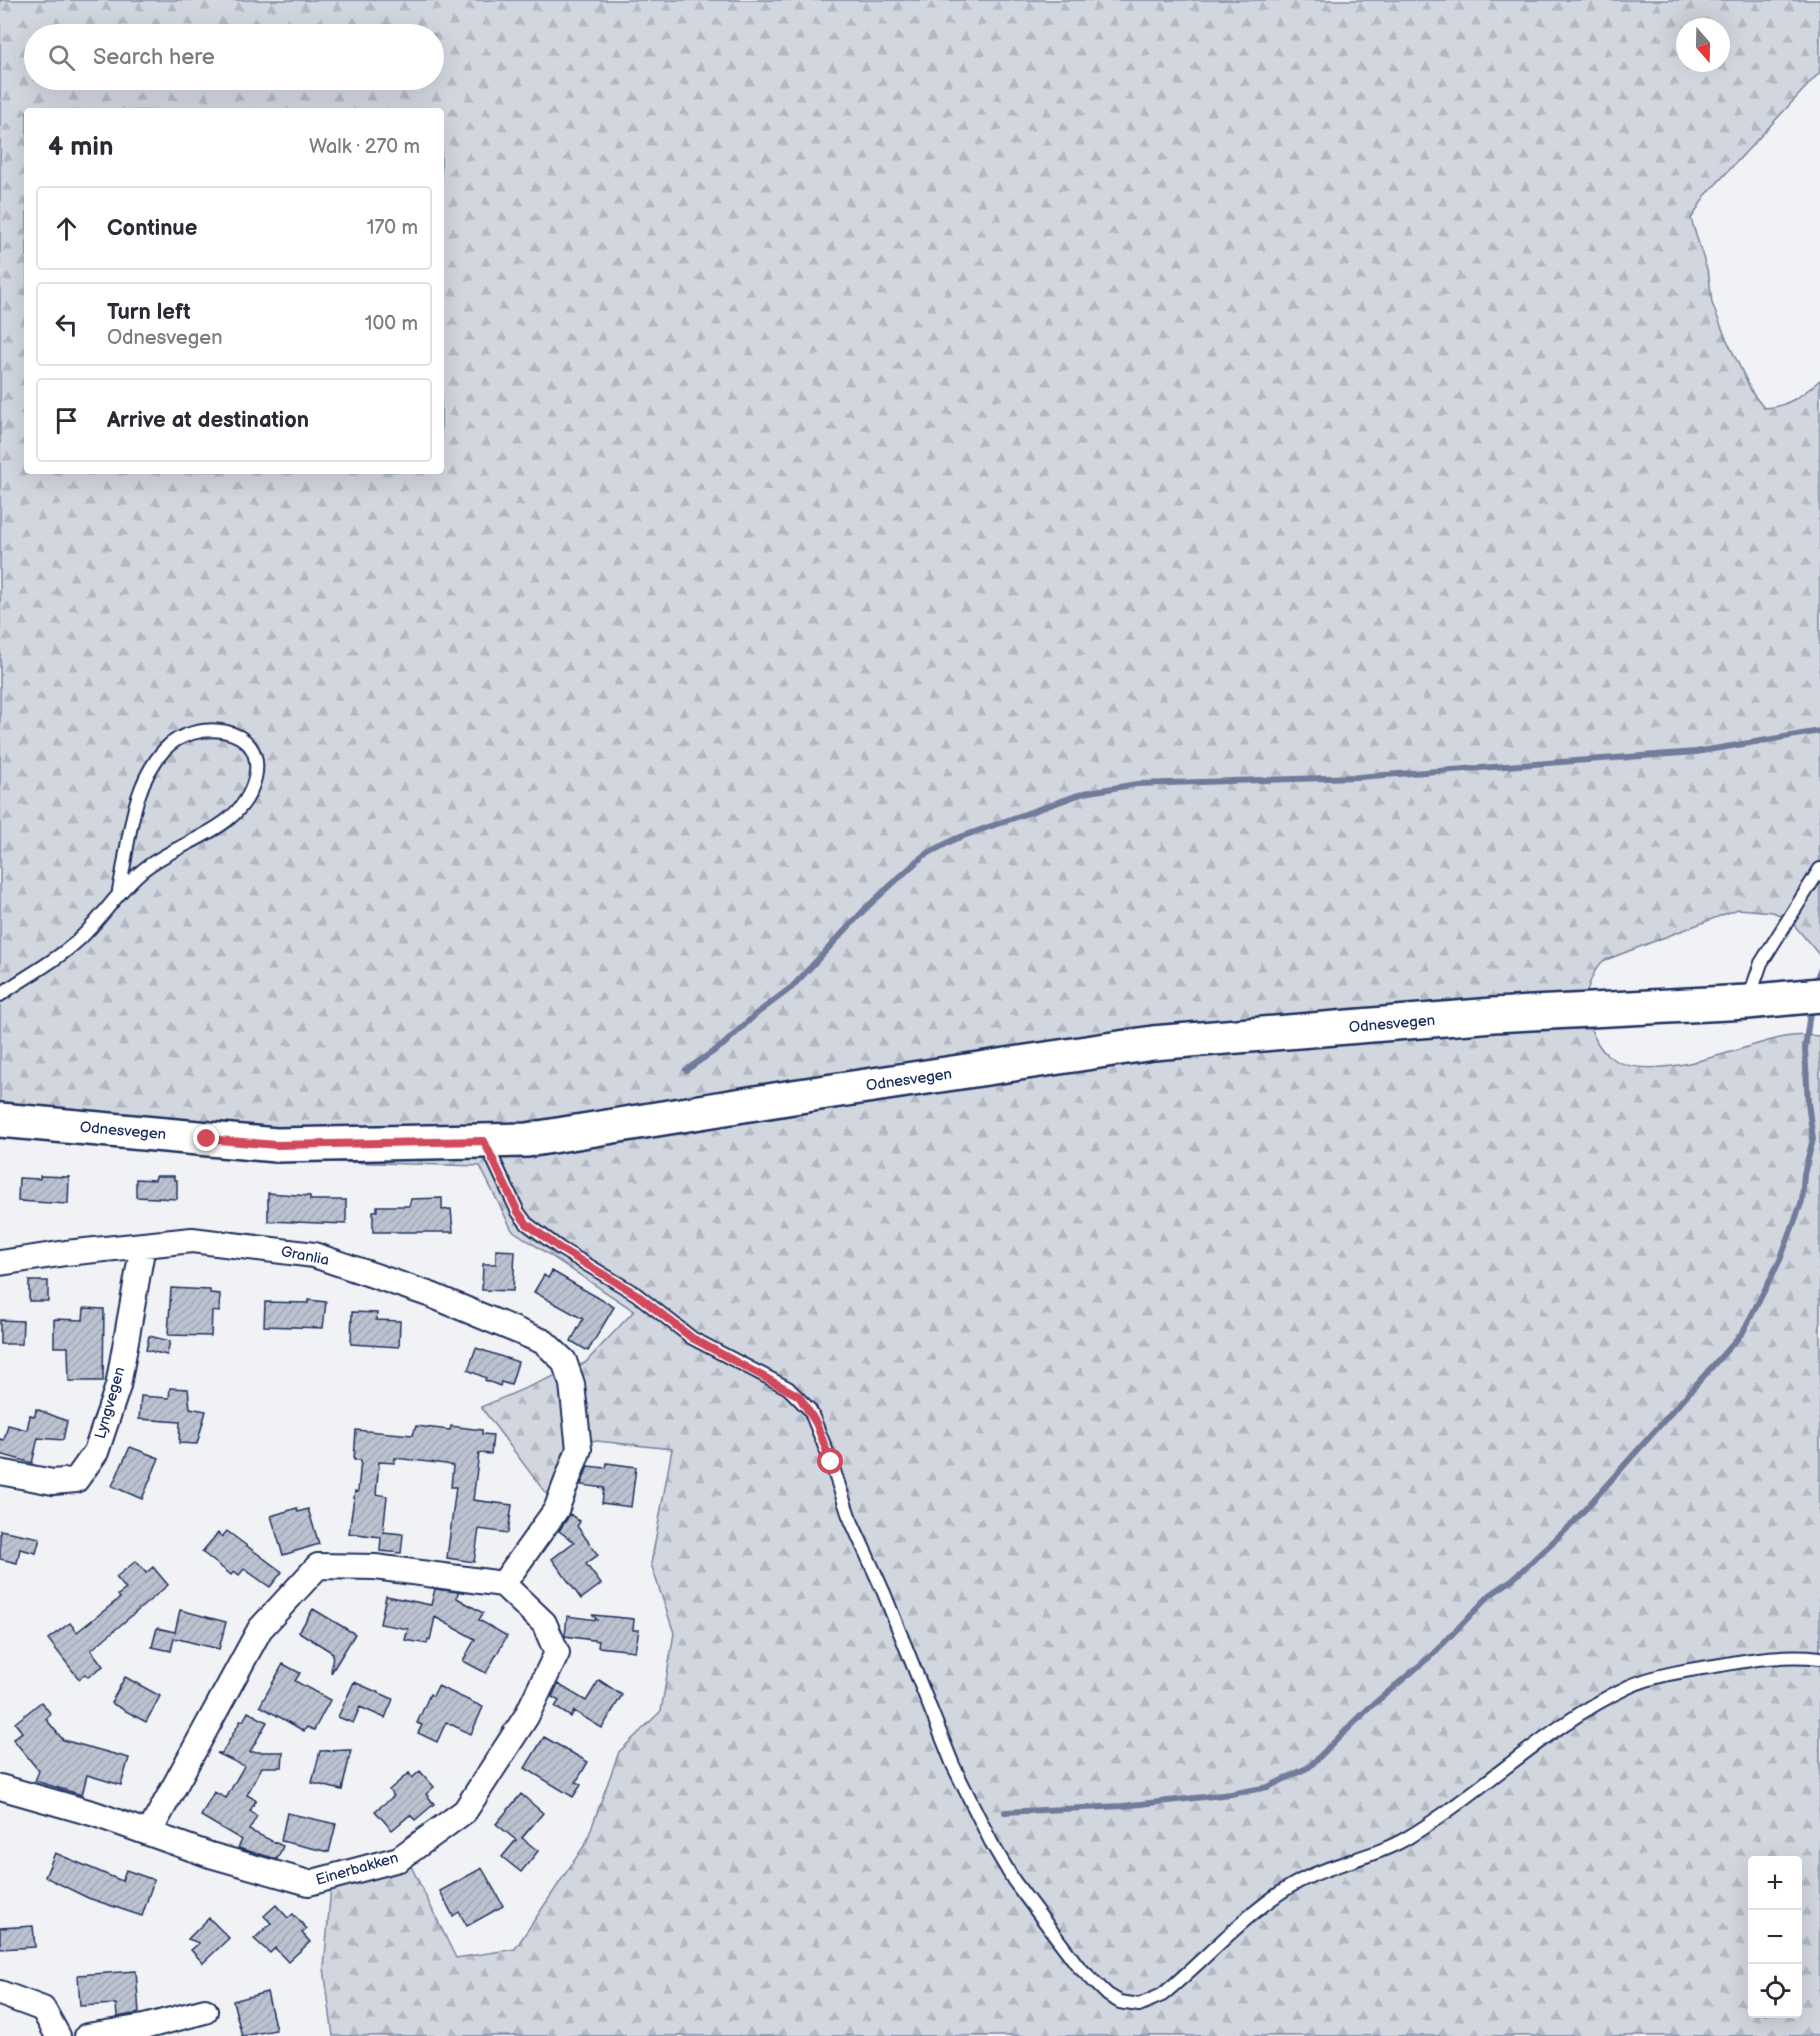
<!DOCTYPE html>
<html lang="en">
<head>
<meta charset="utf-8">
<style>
	body { margin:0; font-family:"Balsamiq Sans",sans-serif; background:#f2f2f3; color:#2b2b33 }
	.controls { position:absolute; right:18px; bottom:18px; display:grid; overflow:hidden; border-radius:6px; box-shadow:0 6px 24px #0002 }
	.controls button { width:54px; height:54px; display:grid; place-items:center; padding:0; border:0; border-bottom:2px solid #e1e1e2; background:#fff; color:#2b2b33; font:30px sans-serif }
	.compass { position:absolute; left:1676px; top:18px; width:54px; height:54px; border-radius:50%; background:#fff; box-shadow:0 6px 24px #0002; rotate:160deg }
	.stop { position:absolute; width:18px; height:18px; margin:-14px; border:4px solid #d1495b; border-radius:50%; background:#fff }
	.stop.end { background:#d1495b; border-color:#fff; box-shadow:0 2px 6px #0008 }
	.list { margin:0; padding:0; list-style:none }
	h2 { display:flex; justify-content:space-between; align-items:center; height:78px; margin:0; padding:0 24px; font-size:26px }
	h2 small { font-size:20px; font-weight:400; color:#7c7c81 }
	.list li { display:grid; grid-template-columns:39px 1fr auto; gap:18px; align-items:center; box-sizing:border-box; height:84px; margin:0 12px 12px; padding:0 12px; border:2px solid #e1e1e2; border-radius:6px }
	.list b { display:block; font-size:22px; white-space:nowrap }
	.list p { margin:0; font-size:20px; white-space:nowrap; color:#7c7c81 }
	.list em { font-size:20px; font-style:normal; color:#7c7c81 }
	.icon { flex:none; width:33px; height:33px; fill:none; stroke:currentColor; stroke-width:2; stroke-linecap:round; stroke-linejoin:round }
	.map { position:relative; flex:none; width:1820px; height:2036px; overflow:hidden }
	.search { position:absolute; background:#fff; box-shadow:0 6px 24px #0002; left:24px; top:24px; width:420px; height:66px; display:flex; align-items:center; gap:15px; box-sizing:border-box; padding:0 21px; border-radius:33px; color:#7c7c81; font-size:22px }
	.panel { position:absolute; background:#fff; box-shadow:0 6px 24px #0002; left:24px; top:108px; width:420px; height:366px; border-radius:6px }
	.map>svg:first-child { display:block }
	.forest { fill:url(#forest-firs); stroke:#76829e; stroke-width:1.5; fill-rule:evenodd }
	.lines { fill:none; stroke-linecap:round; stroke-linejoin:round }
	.stream { stroke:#707c9a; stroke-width:6 }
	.building { fill:url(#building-hatch); stroke:#1b2f5e; stroke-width:1.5 }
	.lane-casing { stroke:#1b2f5e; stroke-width:16 }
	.street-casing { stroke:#1b2f5e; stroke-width:28 }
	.secondary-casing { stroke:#1b2f5e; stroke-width:38 }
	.lane { stroke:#fff; stroke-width:12 }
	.street { stroke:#fff; stroke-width:24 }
	.secondary { stroke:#fff; stroke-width:33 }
	.route { stroke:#d1495b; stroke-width:8 }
	.labels { text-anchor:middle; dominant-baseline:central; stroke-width:4.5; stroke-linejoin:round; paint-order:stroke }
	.street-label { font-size:15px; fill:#1b2f5e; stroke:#fff }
</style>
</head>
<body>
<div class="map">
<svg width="1820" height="2036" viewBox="0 0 1820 2036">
	<defs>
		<pattern id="forest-firs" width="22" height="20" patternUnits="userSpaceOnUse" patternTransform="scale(1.5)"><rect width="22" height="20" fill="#d2d6df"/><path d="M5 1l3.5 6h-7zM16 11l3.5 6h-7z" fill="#b4b8c2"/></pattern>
		<pattern id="building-hatch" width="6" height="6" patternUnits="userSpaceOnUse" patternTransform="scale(1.5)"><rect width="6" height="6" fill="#bcc2d0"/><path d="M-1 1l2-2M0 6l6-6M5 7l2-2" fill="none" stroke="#a1a7b5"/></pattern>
	</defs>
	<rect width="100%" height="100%" fill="#f1f2f5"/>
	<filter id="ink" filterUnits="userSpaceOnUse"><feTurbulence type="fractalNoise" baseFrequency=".0167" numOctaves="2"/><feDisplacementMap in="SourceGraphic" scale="12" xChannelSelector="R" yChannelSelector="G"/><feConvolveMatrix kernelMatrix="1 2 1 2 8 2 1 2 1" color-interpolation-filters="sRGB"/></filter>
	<g filter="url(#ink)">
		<path class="forest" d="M 0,0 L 1820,0 L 1820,72 L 1705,196 L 1691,219 L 1709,276 L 1712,303 L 1725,336 L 1753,394 L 1764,408 C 1786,408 1804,394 1820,380 L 1820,956 L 1790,920 L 1773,912 L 1738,909 L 1603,961 C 1592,971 1583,996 1586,1011 C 1590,1028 1596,1048 1611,1058 C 1654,1086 1739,1046 1784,1037 C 1796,1035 1808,1035 1820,1036 L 1820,2036 L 333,2036 L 324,1968 L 332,1875 L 405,1854 L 456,1958 L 515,1949 L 586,1843 L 619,1752 L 661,1711 L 674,1633 L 651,1564 L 672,1449 L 569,1438 L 550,1499 L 481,1407 L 585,1363 L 634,1311 L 512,1230 L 480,1166 L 340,1162 L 0,1130 ZM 1685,27 L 1721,27 L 1721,63 L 1685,63 ZM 34,34 L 434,34 L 434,80 L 34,80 ZM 27,111 L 441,111 L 441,471 L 27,471 ZM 1752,1860 L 1798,1860 L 1798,2014 L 1752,2014 Z"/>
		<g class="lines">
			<path class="stream" d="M 1814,986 L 1820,970
				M 686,1070 L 723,1045 L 756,1014 L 792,987 L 867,907 L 923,856 L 955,839 L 1084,793 L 1137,784 L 1358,777 L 1696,752 L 1820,731
				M 1005,1812 L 1123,1806 L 1231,1794 L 1268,1787 L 1309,1767 L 1369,1708 L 1433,1654 L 1490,1595 L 1512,1580 L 1571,1525 L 1743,1332 L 1780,1260 L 1802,1201 L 1804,1174 L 1813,1139 L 1808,1103 L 1805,1049 L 1811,1005"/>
		</g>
		<path class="building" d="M 40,1176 L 69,1177 L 68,1204 L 18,1201 L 19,1178 L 40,1179 Z
			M 156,1176 L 174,1176 L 174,1180 L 177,1180 L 177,1199 L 136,1197 L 136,1179 L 155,1180 Z
			M 268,1193 L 310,1196 L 310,1200 L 346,1200 L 346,1224 L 268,1221 Z
			M 442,1198 L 442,1210 L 451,1209 L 453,1232 L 373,1232 L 373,1211 L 377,1211 L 377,1206 L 409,1206 L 411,1199 Z
			M 496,1250 L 515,1251 L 513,1291 L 482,1290 L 483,1264 L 496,1264 Z
			M 552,1271 L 614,1307 L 588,1351 L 571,1341 L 583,1319 L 534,1292 L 544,1275 L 548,1278 Z
			M 29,1281 L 48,1281 L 48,1301 L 29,1301 Z
			M 171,1288 L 210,1290 L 210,1293 L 220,1294 L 219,1312 L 212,1311 L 211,1336 L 168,1335 Z
			M 308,1300 L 326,1302 L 323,1328 L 264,1326 L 265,1302 L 308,1303 Z
			M 84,1308 L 104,1309 L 103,1381 L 69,1381 L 68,1347 L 54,1347 L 54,1319 L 83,1320 Z
			M 352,1312 L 377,1313 L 376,1320 L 400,1321 L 399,1347 L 351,1344 Z
			M 0,1320 L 23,1321 L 22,1344 L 0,1344 Z
			M 149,1336 L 170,1341 L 167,1355 L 146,1350 Z
			M 476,1348 L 518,1362 L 511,1385 L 501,1382 L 500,1386 L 485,1380 L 486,1378 L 468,1370 Z
			M 170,1388 L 188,1389 L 190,1408 L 206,1411 L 197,1444 L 179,1443 L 180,1422 L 139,1419 L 141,1396 L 169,1398 Z
			M 36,1409 L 67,1421 L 63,1440 L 38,1438 L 32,1463 L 0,1454 L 0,1439 L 4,1440 L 8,1425 L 27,1430 L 30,1415 L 35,1416 Z
			M 416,1426 L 450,1430 L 451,1426 L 482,1430 L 482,1434 L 493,1435 L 491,1454 L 479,1453 L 473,1500 L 512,1505 L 508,1533 L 479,1529 L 474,1562 L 447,1558 L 456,1487 L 451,1487 L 453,1466 L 446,1464 L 395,1458 L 395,1463 L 379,1462 L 376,1494 L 387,1496 L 383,1532 L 403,1534 L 401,1553 L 380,1551 L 381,1537 L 349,1533 L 355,1491 L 358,1492 L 361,1460 L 354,1460 L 356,1430 L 413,1435 Z
			M 130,1447 L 159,1458 L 142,1499 L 112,1486 Z
			M 607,1463 L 636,1467 L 631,1507 L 602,1503 L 604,1488 L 581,1485 L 588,1466 L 606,1468 Z
			M 297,1508 L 298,1512 L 308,1509 L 319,1544 L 283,1555 L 271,1516 Z
			M 570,1514 L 580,1522 L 577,1526 L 598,1555 L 586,1564 L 601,1584 L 581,1599 L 552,1559 L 574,1542 L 559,1531 Z
			M 0,1530 L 40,1538 L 36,1553 L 20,1549 L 17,1563 L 0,1559 Z
			M 227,1531 L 282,1572 L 270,1587 L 244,1569 L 239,1575 L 234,1571 L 231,1575 L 202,1552 L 218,1533 L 222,1537 Z
			M 136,1561 L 146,1573 L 153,1567 L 168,1585 L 91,1650 L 103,1666 L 88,1677 L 85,1674 L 79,1679 L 48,1639 L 70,1623 L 77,1632 L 120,1598 L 118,1595 L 126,1589 L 116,1577 Z
			M 435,1589 L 458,1592 L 457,1598 L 483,1613 L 479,1620 L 507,1636 L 486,1673 L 463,1661 L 475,1639 L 435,1617 L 430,1640 L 428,1639 L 427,1644 L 405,1640 L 408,1629 L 380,1624 L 386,1596 L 431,1605 Z
			M 313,1609 L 355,1634 L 331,1673 L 333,1653 L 299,1632 Z
			M 180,1610 L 226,1622 L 219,1649 L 174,1638 L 171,1651 L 152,1647 L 157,1628 L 175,1632 Z
			M 593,1615 L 634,1619 L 633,1630 L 639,1630 L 635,1651 L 598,1647 L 599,1641 L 565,1636 L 567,1616 L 597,1620 Z
			M 283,1664 L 300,1673 L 295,1681 L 330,1700 L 314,1730 L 307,1727 L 304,1731 L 260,1706 Z
			M 125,1677 L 160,1696 L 146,1722 L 111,1703 Z
			M 599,1680 L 622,1695 L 602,1728 L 574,1711 L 571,1717 L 555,1707 L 559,1701 L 552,1697 L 558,1684 L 586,1701 Z
			M 354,1682 L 393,1699 L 385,1718 L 360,1707 L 353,1723 L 338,1717 Z
			M 438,1686 L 483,1707 L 471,1734 L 446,1722 L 437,1742 L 418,1733 L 422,1725 L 417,1723 L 430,1694 L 433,1696 Z
			M 41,1702 L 51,1714 L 46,1719 L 63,1740 L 129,1758 L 121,1785 L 87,1775 L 82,1795 L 35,1781 L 39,1771 L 13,1739 L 22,1732 L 15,1723 Z
			M 248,1712 L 267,1722 L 250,1752 L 283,1752 L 282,1767 L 262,1767 L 247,1795 L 256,1800 L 250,1811 L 257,1816 L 249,1830 L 283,1846 L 277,1859 L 238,1848 L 242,1840 L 201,1816 L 214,1792 L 226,1798 L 244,1766 L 217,1753 L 222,1753 L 241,1720 L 243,1721 Z
			M 544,1737 L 588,1762 L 576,1782 L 581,1785 L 573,1797 L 525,1768 Z
			M 351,1750 L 342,1790 L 312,1783 L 320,1751 Z
			M 420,1771 L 434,1787 L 426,1794 L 434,1804 L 415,1820 L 410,1815 L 392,1830 L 375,1811 L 394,1796 L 389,1790 L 409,1773 L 412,1778 Z
			M 521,1794 L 543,1813 L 522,1838 L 538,1851 L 521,1872 L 502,1857 L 516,1840 L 496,1824 Z
			M 287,1813 L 336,1824 L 329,1852 L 281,1841 Z
			M 55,1853 L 122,1881 L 126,1870 L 154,1880 L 142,1916 L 88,1898 L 45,1877 Z
			M 482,1868 L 503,1906 L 467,1926 L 459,1912 L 453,1916 L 440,1891 Z
			M 276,1905 L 288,1918 L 293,1914 L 307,1929 L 302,1933 L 310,1942 L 288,1962 L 275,1948 L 270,1953 L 254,1939 L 271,1923 L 264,1916 Z
			M 209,1918 L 229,1938 L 203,1963 L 191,1950 L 199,1943 L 188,1939 Z
			M 33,1926 L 35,1947 L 0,1949 L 0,1928 Z
			M 136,1971 L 139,2013 L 117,2017 L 116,2004 L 80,2006 L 78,1975 Z
			M 267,1992 L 276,2030 L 242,2036 L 233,2001 Z"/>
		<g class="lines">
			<g class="lane-casing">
				<path id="lane" d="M 0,995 C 24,977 52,964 75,943 C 101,921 116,892 143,870 C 181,839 242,832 255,778 C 267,724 194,718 165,749 C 130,787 130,842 119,890
					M 1749,998 L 1761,963 L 1820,869
					M 485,1142 L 518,1212 L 527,1224 L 561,1249 L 636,1294 L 692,1338 L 788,1388 L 810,1410 L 831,1462 L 849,1516 L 884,1593 L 953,1765 L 991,1842 L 1014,1881 L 1078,1966 L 1108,1995 L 1120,2002 L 1139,2005 L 1162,1995 C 1204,1961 1251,1907 1298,1882 C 1332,1863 1373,1858 1407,1838 C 1483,1792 1547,1725 1628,1687 C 1657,1674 1690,1670 1721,1665 C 1753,1659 1787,1654 1820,1658"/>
			</g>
			<g class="street-casing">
				<path id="street" d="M 0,1263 L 66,1253 L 192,1240 L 314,1255 L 431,1295 L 544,1342 L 564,1361 L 572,1384 L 579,1449 L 556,1510 L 503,1584
					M 0,1472 L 53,1482 L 76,1480 L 96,1452 L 118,1386 L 143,1245
					M 0,1787 L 95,1814 L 210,1855 L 309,1883 L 399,1859 L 465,1811 L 526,1717 L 557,1653 L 544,1623 L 503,1584 L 375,1567 L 318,1566 L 260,1629 L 149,1833
					M 0,1993 L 43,2009 L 58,2036
					M 87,2036 L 144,2027 L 205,2011"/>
			</g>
			<g class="secondary-casing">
				<path id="secondary" d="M 0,1120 L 276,1145 L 527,1140 L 793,1097 L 1153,1043 L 1493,1015 L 1747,1002 L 1820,995"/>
			</g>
			<use href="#lane" class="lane"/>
			<use href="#street" class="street"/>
			<use href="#secondary" class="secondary"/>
		</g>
	</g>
	<g class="lines" filter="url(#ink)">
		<path class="route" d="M 207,1139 L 276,1145 L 484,1141 L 518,1212 L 527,1224 L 561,1249 L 636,1294 L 692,1338 L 799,1396 L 816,1423 L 831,1462"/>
	</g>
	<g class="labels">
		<g class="street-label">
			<text transform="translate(1392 1024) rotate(-5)">Odnesvegen</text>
			<text transform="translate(909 1080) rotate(-8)">Odnesvegen</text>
			<text transform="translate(123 1131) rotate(5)">Odnesvegen</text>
			<text transform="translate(305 1256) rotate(11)">Granlia</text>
			<text transform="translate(110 1403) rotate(-74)">Lyngvegen</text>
			<text transform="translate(357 1869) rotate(-16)">Einerbakken</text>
		</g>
	</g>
</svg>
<div class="controls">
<button>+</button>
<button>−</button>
<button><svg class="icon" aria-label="locate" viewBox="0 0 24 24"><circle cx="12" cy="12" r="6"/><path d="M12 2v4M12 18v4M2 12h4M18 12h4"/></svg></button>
</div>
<svg class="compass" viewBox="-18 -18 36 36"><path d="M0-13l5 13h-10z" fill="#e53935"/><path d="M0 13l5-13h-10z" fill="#7c7c81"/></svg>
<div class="stop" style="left:831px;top:1462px"></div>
<div class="stop end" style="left:207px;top:1139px"></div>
<div class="search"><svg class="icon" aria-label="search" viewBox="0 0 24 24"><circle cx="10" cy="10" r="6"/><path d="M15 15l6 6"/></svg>Search here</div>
<section class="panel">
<h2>4 min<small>Walk · 270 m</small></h2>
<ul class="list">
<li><svg class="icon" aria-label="ahead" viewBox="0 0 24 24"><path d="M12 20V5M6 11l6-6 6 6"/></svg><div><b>Continue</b></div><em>170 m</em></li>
<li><svg class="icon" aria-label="left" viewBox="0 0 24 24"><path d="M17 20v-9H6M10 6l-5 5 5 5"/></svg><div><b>Turn left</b><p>Odnesvegen</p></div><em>100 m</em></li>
<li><svg class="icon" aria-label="arrive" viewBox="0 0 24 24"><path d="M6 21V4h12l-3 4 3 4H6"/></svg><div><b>Arrive at destination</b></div></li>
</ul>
</section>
</div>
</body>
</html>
